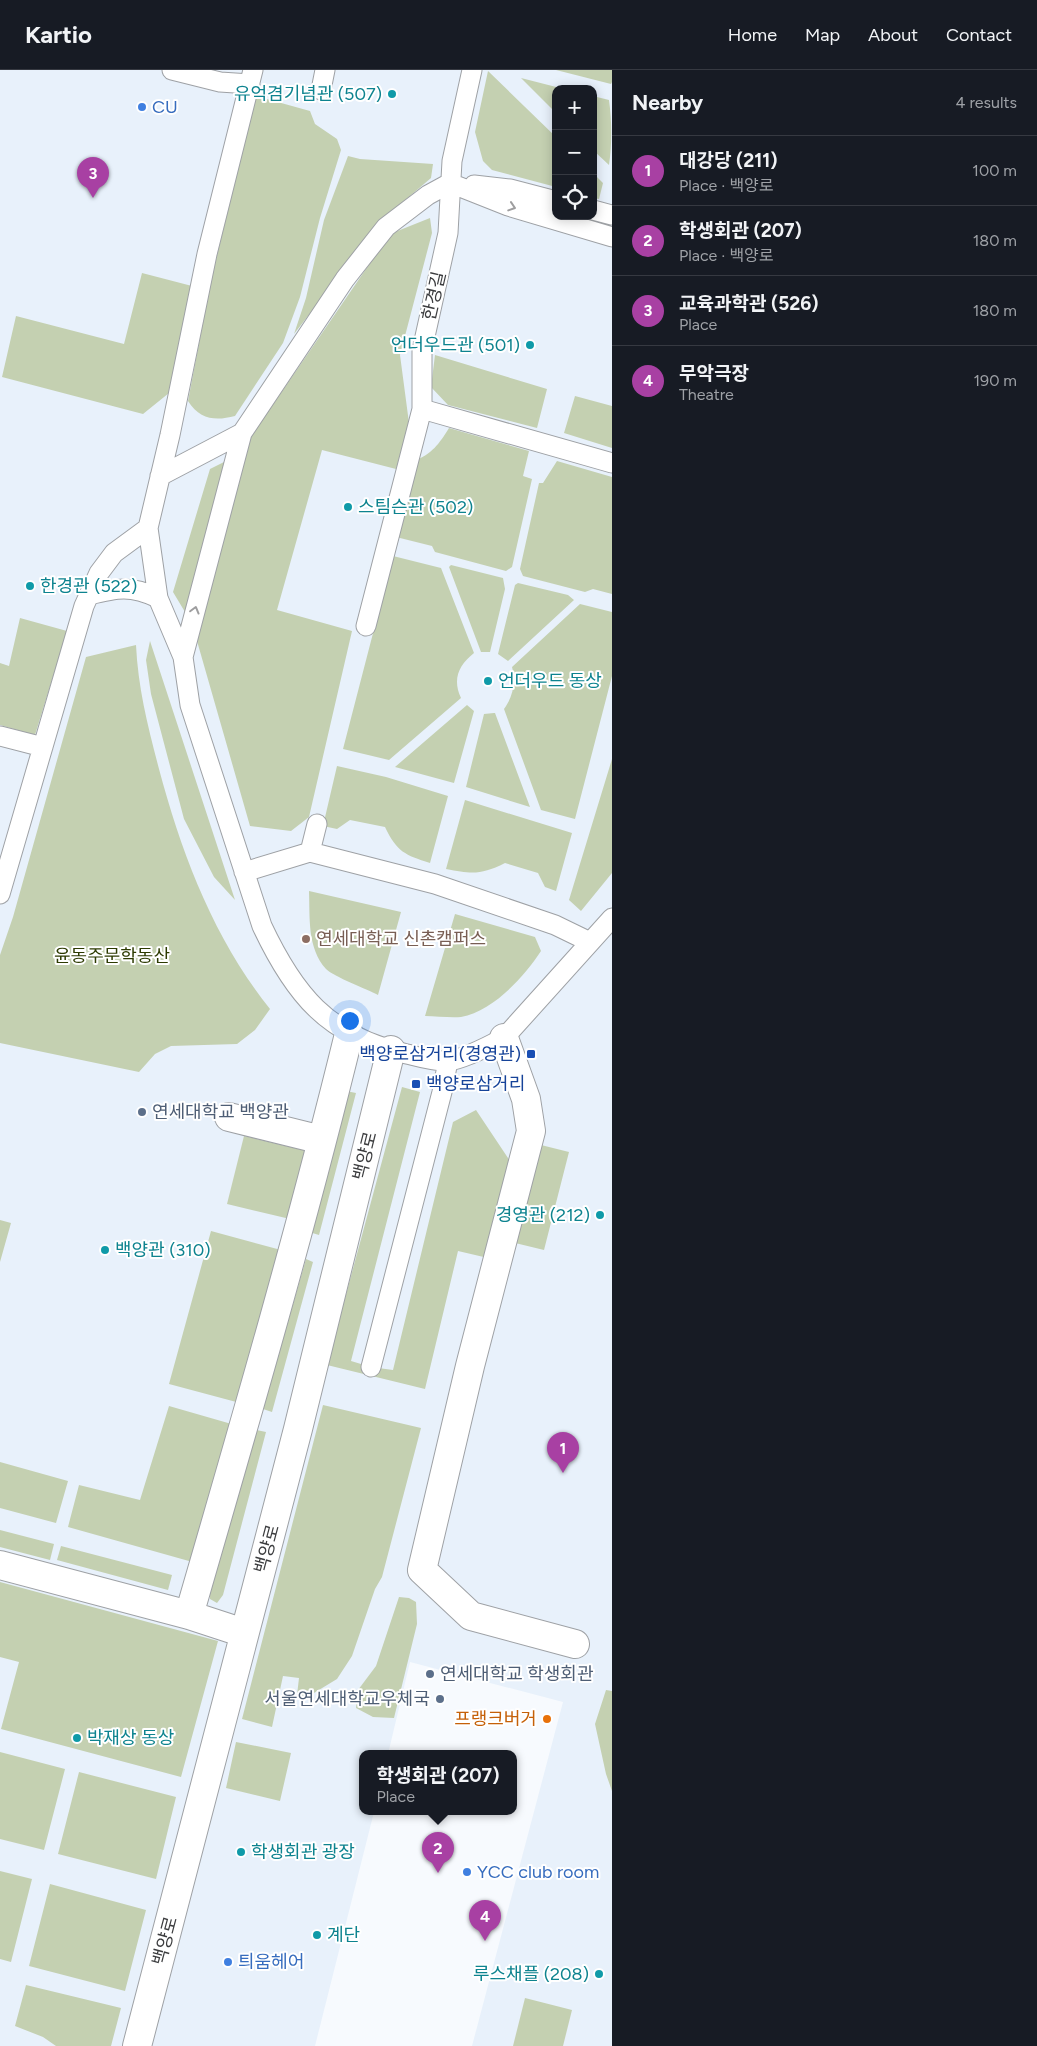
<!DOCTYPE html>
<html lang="en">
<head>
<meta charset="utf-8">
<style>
	body { margin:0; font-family:Figtree,"Noto Sans KR",sans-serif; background:#20242c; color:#f1f3f6 }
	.controls { position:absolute; right:15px; top:15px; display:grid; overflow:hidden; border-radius:10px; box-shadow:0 2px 12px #0003 }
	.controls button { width:45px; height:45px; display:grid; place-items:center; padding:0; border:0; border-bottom:1px solid #363941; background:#171b24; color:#f1f3f6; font:25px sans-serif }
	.you { position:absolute; left:349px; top:950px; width:18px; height:18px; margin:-12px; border:4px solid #fff; border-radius:50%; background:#1a73e8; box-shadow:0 0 0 8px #1a73e833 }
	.badge { display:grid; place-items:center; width:32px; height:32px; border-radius:50%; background:#a840a3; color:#fff; font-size:16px; font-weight:700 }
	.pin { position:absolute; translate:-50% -41px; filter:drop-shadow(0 1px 2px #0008) }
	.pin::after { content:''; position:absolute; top:26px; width:18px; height:15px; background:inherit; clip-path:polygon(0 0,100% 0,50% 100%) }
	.popup { position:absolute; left:359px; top:1680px; width:158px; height:65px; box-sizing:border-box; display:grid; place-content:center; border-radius:10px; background:#171b24; filter:drop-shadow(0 1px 4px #0005); font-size:16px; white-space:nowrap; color:#9ea1a6 }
	.popup b { font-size:19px; color:#f1f3f6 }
	.popup::after { content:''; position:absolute; left:50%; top:100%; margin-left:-10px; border:10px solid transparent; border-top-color:#171b24 }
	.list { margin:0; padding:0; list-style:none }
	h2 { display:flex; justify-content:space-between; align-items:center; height:65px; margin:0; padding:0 20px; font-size:21px }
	h2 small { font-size:16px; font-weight:400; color:#9ea1a6 }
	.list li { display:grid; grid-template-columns:32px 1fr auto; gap:15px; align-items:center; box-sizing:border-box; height:70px; padding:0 20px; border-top:1px solid #363941 }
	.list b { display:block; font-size:19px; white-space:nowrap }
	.list p { margin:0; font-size:16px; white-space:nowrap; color:#9ea1a6 }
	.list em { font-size:16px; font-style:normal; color:#9ea1a6 }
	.icon { flex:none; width:28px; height:28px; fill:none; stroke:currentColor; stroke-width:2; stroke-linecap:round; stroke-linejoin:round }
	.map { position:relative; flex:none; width:612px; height:1976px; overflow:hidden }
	header { display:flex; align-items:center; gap:30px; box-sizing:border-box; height:70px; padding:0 25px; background:#171b24; border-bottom:1px solid #363941 }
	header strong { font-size:24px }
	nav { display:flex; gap:28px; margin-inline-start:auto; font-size:18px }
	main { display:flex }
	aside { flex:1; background:#171b24 }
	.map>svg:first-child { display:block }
	.built { fill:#e8f1fb; fill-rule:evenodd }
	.green { fill:#c4d0b1 }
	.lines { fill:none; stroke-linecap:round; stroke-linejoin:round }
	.lane-casing { stroke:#9ea1a5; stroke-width:21 }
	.street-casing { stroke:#9ea1a5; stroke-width:30 }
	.lane { stroke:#fff; stroke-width:19 }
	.street { stroke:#fff; stroke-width:28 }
	.oneway { stroke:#9e9e9f }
	.culture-dot { fill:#0f9aa8; stroke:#fff; stroke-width:2 }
	.shop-dot { fill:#3f7fe0; stroke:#fff; stroke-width:2 }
	.education-dot { fill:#8d6e63; stroke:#fff; stroke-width:2 }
	.transit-dot { fill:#1a4fb4; stroke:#fff; stroke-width:2 }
	.service-dot { fill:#5c6f8a; stroke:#fff; stroke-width:2 }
	.food-dot { fill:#e8710a; stroke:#fff; stroke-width:2 }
	.labels { text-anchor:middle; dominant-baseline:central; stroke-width:4; stroke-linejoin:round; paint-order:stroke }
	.culture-label { font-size:18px; fill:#0d838f; stroke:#fff; text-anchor:start }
	.shop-label { font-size:18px; fill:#366cbe; stroke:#fff; text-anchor:start }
	.street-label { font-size:18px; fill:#3c3d3f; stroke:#fff }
	.education-label { font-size:18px; fill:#785e54; stroke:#fff; text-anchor:start }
	.park-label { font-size:18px; fill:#2c3a00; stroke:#fff }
	.transit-label { font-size:18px; fill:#164399; stroke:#fff; text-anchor:end }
	.service-label { font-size:18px; fill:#4e5e75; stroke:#fff; text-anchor:start }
	.food-label { font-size:18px; fill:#c56008; stroke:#fff; text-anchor:end }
</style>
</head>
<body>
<header>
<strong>Kartio</strong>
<nav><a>Home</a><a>Map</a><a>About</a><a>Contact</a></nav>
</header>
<main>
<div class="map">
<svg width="612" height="1976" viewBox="0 0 612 1976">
	<rect width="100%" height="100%" fill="#f7fafe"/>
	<path class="built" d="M 0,0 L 612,0 L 612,1976 L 472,1976 L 563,1632 L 410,1592 L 388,1684 L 363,1684 L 363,1742 L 374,1742 L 315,1976 L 0,1976 ZM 556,19 L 593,19 L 593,146 L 556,146 Z"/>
	<path class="green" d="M 556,0 L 612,0 L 612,12 L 611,14 Z
		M 488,1 L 556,67 L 556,117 L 492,100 L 483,91 L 475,62 Z
		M 521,8 L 564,19 L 556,19 L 556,43 Z
		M 256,26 L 310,41 L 315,54 L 337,69 L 341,80 L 320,148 L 300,227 L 283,273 L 235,346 C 216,351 200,350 188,331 L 211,210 Z
		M 593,26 L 609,30 C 612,52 612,74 609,95 L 593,80 Z
		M 348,86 L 360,89 L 433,94 L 431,108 L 383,149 L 294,264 L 306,228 L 324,150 Z
		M 593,103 L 603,113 L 599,129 L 593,128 Z
		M 430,148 L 432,163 L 400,285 L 409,353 L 396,399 L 322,380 L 277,540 L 352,561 L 309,747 L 291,761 L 250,756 L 197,571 L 248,371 L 390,164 Z
		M 142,203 L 192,216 L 169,323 L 143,344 L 2,307 L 16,246 L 124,274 Z
		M 435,285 L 547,319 L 537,358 L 448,335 L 431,317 Z
		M 575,326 L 612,336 L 612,378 L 564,363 Z
		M 449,358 L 529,381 L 523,406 L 532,409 L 512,497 L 506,501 L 435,482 L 432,476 L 396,467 L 414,391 C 432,384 439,374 449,358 Z
		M 228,390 L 185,542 L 173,522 L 210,399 Z
		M 557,391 L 612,407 L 612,524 L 593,519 L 585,522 L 523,506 L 520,499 L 539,413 L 543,413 Z
		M 393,486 L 441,498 L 474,583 C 459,595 452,609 461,628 L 389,690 L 343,679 Z
		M 451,495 L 503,508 L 505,519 L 490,582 L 481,582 L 449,497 Z
		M 518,513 L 568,525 L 574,530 L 508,591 L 498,584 L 515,515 Z
		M 580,534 L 612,542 L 612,606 L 575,749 L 541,740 L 504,639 C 513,627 516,612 512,597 Z
		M 20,548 L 67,561 L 35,665 L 0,655 L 0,593 L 9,596 Z
		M 150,571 L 235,830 L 214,807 L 184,749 L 151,624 L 146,590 Z
		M 136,575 C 138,618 148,657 159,699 C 182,785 214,869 270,939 L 255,960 L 237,974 L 171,976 L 155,984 L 139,1002 L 0,973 L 0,885 L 13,847 L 86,587 Z
		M 467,635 L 474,641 L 454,713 L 395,697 Z
		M 494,643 L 495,643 L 530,737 L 466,717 L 484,644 Z
		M 612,689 L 612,803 L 581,841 L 569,830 Z
		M 337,696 L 386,707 L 448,726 L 430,793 C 405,785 397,782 385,757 L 350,750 L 337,759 L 323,756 Z
		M 465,730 L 572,763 L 556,821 L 545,817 L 538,803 L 505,793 C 481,805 472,804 446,799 Z
		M 309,821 L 401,842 L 378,925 C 367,919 334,907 326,899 C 307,878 310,847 309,821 Z
		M 455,844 L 535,867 L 541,881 C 524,907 493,941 461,947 C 450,948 436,946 425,946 Z
		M 402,1017 L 420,1022 L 351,1291 L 371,1297 L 393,1300 L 453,1052 L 476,1040 L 512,1094 L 488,1188 L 458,1181 L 425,1319 L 327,1295 Z
		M 346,1021 L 356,1023 L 319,1165 L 309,1162 Z
		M 244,1066 L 307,1081 L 290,1149 L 227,1134 Z
		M 537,1074 L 569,1082 L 544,1180 L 511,1172 Z
		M 0,1150 L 11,1153 L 0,1192 Z
		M 211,1161 L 281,1180 L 240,1333 L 169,1314 Z
		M 306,1189 L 313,1192 L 272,1342 L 263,1339 Z
		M 323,1335 L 421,1358 L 382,1507 L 375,1519 L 352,1586 L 337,1609 L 309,1626 L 297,1625 L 299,1608 L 283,1606 L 272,1657 L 242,1649 Z
		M 169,1336 L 235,1355 L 196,1493 L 68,1457 L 79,1415 L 140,1430 Z
		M 252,1359 L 266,1362 L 223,1525 L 217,1533 L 210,1529 L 210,1518 Z
		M 0,1392 L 68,1411 L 56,1453 L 0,1438 Z
		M 0,1460 L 54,1474 L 50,1490 L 0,1477 Z
		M 61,1476 L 172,1505 L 168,1520 L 57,1490 Z
		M 0,1512 L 218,1571 L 181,1707 L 1,1659 L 19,1592 L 0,1587 Z
		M 399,1527 L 409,1528 L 416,1532 L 417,1554 L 394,1648 L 373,1647 L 356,1638 L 358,1620 L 376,1596 Z
		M 606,1620 L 612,1621 L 612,1721 L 606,1704 L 595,1654 Z
		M 236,1672 L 291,1683 L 280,1731 L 226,1718 Z
		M 0,1682 L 65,1699 L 44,1780 L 0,1769 Z
		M 79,1702 L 176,1727 L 156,1809 L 58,1784 Z
		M 0,1801 L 32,1809 L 11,1892 L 0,1889 Z
		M 50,1814 L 146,1840 L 125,1921 L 29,1896 Z
		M 26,1915 L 121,1938 L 111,1976 L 56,1976 L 43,1967 L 15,1956 Z
		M 525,1928 L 572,1940 L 563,1976 L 513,1976 Z"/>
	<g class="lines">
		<g class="lane-casing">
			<path id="lane" d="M 172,0 L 220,12 L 250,14
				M 253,0 L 207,184 L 170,365 L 148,458 L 158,528 L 183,587 L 190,635 L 262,856 C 294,924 327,965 403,983 C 416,986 434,992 448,991 C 464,989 489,976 504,968 L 612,848
				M 321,20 L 325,0
				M 450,113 L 508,136 L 612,167
				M 474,115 L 510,119 L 556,131
				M 593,140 L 612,145
				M 422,339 L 612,393
				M 160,406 L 242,363
				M 89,525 C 117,518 131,515 158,528
				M 366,556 L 422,339 L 422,280 L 448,163 L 452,91 L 472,0
				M 183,587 L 242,363 L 345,209 L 386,157 L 428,125 L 450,113
				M 0,666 L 43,677
				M 310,782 L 317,754
				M 244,802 L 310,782 L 435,814 L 555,855 L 590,872
				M 0,824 L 84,536 L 99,503 L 114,483 L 148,458
				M 371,1297 L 442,1022 L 448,991"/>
		</g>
		<g class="street-casing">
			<path id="street" d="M 504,968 L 526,1029 L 531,1061 L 470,1296 L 422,1500 L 471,1546 L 575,1574
				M 229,1047 L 322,1070
				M 0,1495 L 189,1545 L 244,1563
				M 189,1545 C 245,1352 301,1160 349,964
				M 137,1976 L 298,1359 L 391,980"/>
		</g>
		<use href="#lane" class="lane"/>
		<use href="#street" class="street"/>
	</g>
	<defs><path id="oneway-chevron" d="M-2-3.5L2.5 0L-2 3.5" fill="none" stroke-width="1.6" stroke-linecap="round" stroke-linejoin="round" transform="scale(1.25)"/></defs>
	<g class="oneway">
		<use href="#oneway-chevron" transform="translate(512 137) rotate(18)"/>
		<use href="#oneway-chevron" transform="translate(195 540) rotate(-75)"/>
	</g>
	<g class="culture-dot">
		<circle cx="392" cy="24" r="5"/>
		<circle cx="530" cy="275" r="5"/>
		<circle cx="348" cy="437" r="5"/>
		<circle cx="30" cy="516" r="5"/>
		<circle cx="488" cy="611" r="5"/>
		<circle cx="600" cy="1145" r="5"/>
		<circle cx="105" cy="1180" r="5"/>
		<circle cx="77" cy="1668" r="5"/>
		<circle cx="241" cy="1782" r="5"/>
		<circle cx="317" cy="1865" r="5"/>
		<circle cx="599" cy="1904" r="5"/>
	</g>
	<g class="shop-dot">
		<circle cx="142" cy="37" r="5"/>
		<circle cx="467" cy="1802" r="5"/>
		<circle cx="228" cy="1892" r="5"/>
	</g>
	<circle class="education-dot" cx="306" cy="869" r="5"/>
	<g class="transit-dot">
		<rect x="526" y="979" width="10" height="10" rx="2.5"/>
		<rect x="411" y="1009" width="10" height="10" rx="2.5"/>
	</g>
	<g class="service-dot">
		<circle cx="142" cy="1042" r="5"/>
		<circle cx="430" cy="1604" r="5"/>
		<circle cx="440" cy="1629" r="5"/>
	</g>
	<circle class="food-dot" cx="547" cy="1649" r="5"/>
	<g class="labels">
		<g class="culture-label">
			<text x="382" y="24" text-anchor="end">유억겸기념관 (507)</text>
			<text x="520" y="275" text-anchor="end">언더우드관 (501)</text>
			<text x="358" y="437">스팀슨관 (502)</text>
			<text x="40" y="516">한경관 (522)</text>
			<text x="498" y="611">언더우드 동상</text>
			<text x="590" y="1145" text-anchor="end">경영관 (212)</text>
			<text x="115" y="1180">백양관 (310)</text>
			<text x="87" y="1668">박재상 동상</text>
			<text x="251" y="1782">학생회관 광장</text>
			<text x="327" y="1865">계단</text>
			<text x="589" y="1904" text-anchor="end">루스채플 (208)</text>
		</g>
		<g class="shop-label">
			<text x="152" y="37">CU</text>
			<text x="477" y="1802">YCC club room</text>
			<text x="238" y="1892">틔움헤어</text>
		</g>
		<g class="street-label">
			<text transform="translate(434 226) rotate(-77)">한경길</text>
			<text transform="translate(365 1086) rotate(-76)">백양로</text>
			<text transform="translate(267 1479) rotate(-75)">백양로</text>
			<text transform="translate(165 1871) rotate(-75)">백양로</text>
		</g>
		<g class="education-label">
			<text x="316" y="869">연세대학교 신촌캠퍼스</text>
		</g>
		<g class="park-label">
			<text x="112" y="886">윤동주문학동산</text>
		</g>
		<g class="transit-label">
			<text x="521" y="984">백양로삼거리(경영관)</text>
			<text x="426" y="1014" text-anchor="start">백양로삼거리</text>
		</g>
		<g class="service-label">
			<text x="152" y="1042">연세대학교 백양관</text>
			<text x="440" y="1604">연세대학교 학생회관</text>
			<text x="430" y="1629" text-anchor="end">서울연세대학교우체국</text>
		</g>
		<g class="food-label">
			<text x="537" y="1649">프랭크버거</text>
		</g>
	</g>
</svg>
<div class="controls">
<button>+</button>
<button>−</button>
<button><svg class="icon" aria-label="locate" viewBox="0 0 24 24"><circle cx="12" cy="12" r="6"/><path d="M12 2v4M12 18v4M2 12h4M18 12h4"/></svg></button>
</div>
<div class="you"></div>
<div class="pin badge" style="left:563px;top:1403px">1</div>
<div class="pin badge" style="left:438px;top:1803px">2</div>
<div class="popup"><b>학생회관 (207)</b>Place</div>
<div class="pin badge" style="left:93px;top:128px">3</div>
<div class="pin badge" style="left:485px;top:1871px">4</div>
</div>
<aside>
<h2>Nearby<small>4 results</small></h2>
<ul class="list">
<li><span class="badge">1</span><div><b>대강당 (211)</b><p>Place · 백양로</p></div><em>100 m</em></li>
<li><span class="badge">2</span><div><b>학생회관 (207)</b><p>Place · 백양로</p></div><em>180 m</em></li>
<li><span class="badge">3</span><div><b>교육과학관 (526)</b><p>Place</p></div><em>180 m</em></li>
<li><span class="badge">4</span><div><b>무악극장</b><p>Theatre</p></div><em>190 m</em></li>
</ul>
</aside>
</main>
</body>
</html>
